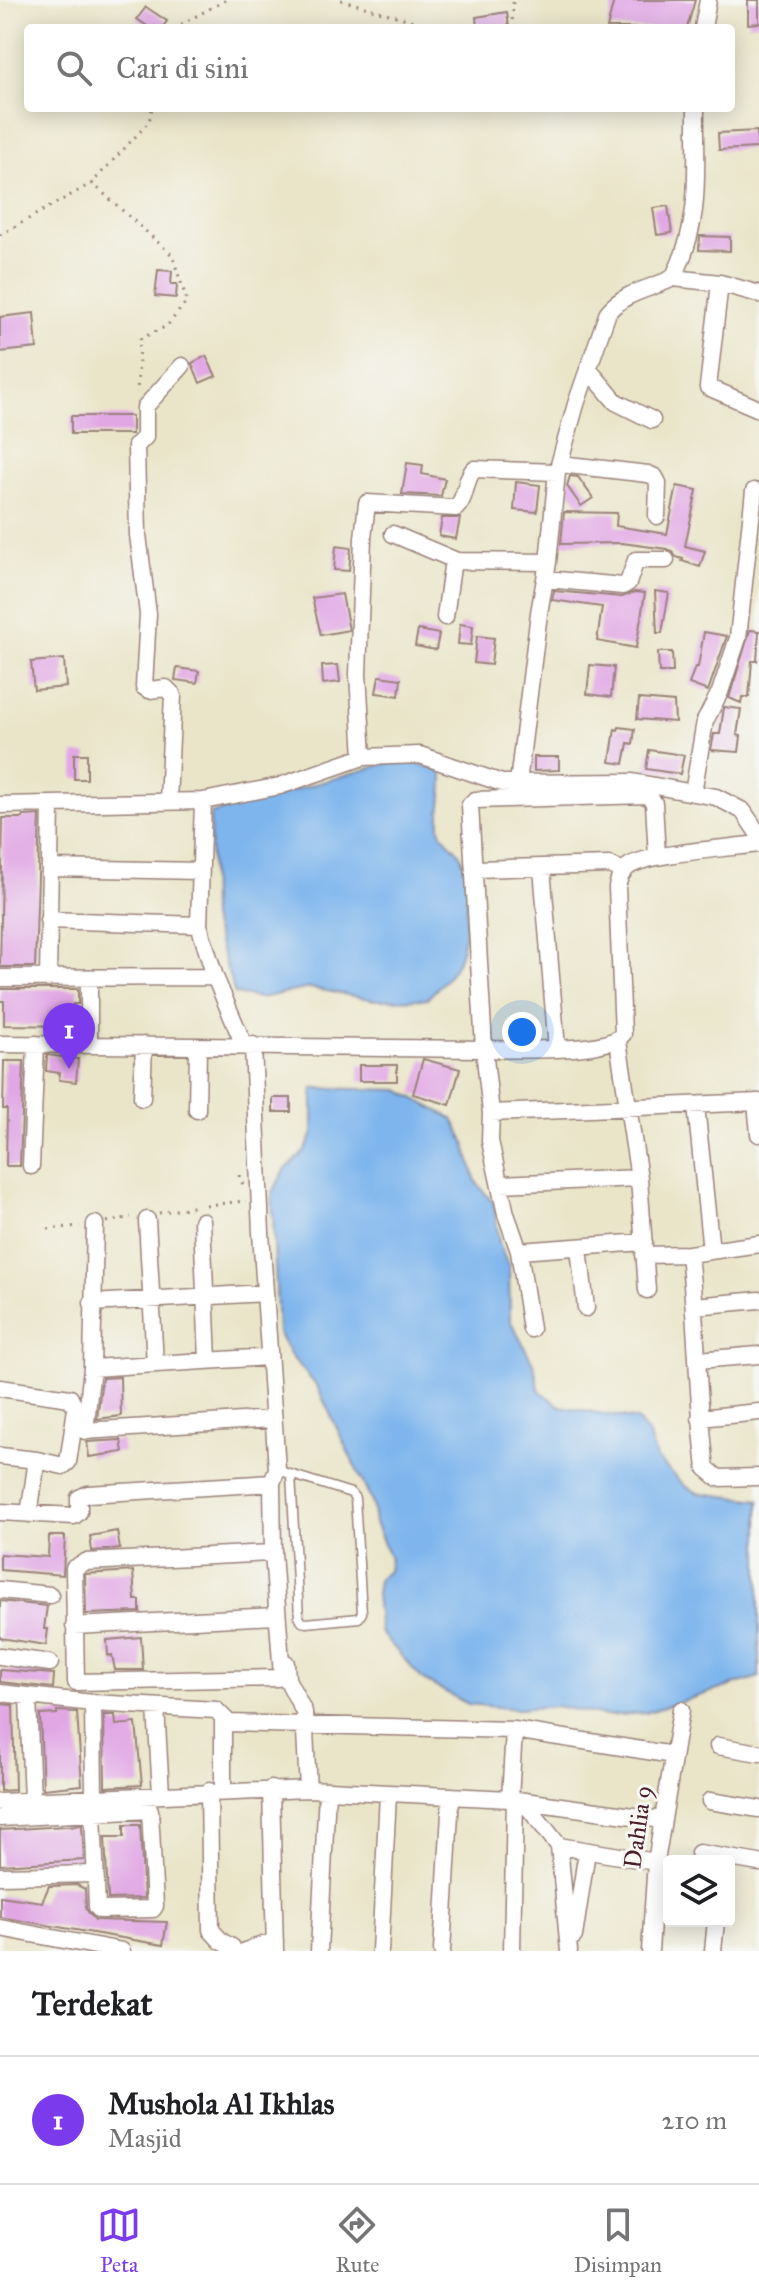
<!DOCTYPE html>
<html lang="id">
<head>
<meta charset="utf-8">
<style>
	body { margin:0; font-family:"IM FELL Great Primer",serif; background:#f2f2f2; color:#202124 }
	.controls { position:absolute; right:24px; bottom:24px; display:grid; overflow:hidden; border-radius:8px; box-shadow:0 4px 20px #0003 }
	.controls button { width:72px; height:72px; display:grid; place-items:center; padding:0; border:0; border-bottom:2px solid #e0e0e0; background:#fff; color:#202124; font:40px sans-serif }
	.you { position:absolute; left:522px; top:1032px; width:28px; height:28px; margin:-20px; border:6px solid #fff; border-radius:50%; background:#1a73e8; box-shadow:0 0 0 12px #1a73e833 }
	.badge { display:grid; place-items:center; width:52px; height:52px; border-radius:50%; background:#7c3aed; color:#fff; font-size:26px; font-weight:700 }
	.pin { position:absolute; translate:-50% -66px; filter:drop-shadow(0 2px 4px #0008) }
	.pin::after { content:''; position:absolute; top:42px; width:28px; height:24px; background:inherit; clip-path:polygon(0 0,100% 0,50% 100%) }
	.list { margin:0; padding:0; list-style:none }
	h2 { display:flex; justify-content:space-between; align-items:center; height:104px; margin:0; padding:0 32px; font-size:34px }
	h2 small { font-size:26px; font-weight:400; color:#757577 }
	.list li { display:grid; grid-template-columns:52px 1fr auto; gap:24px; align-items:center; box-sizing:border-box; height:128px; padding:0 32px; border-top:2px solid #e0e0e0 }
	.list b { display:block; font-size:30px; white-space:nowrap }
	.list p { margin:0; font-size:26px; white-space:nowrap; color:#757577 }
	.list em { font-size:26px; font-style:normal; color:#757577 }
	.icon { flex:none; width:44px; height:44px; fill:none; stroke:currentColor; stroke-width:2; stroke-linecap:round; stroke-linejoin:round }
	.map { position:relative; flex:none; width:759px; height:1951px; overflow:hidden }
	.search { position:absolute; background:#fff; box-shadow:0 4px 20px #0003; left:24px; right:24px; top:24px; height:88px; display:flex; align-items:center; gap:20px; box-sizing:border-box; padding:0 28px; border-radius:8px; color:#757577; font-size:30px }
	.sheet { height:232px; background:#fff }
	nav { display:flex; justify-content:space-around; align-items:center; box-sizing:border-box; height:112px; border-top:2px solid #e0e0e0; background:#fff; font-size:22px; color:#757577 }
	nav a { display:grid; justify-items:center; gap:4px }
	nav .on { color:#7c3aed }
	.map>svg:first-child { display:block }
	.water { fill:#7eb5ed; stroke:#646a8c; stroke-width:2 }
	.building { fill:#e1a7e5 }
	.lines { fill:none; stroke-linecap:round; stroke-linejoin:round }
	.service-casing { stroke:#9a827a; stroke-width:11 }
	.minor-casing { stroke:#9a827a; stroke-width:19 }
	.path { stroke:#9a827a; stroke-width:3; stroke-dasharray:2 6; stroke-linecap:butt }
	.service { stroke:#fff; stroke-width:8 }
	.minor { stroke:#fff; stroke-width:16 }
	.labels { text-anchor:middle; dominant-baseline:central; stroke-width:6; stroke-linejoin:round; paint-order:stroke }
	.street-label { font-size:24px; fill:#4a1f2b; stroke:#f6f6f2 }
</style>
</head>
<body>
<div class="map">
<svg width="759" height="1951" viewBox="0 0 759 1951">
	<rect width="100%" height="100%" fill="#f6f6f2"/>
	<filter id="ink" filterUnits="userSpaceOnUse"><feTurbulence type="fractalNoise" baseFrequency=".0125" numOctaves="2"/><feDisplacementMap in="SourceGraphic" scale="16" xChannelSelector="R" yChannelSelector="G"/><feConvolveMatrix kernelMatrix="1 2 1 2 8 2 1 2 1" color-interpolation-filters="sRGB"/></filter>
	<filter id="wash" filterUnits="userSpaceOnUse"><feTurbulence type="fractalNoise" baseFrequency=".006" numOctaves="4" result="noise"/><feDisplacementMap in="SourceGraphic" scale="32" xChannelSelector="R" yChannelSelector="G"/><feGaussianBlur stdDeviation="1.8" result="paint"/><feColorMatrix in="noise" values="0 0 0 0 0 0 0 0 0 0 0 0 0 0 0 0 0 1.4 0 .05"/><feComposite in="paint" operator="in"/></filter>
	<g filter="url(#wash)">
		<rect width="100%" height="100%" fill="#eae5c9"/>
		<path class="water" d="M 392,762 L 418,763 L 442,772 C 446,791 438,808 440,827 C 442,841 456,845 461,857 C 472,882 468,948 452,971 C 445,981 435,990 427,999 L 375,1000 L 310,988 L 260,998 L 235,994 L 211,918 L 210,814 Z
			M 313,1088 L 399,1090 L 453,1119 L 465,1143 L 476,1182 L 494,1204 L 499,1243 L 509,1268 L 510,1320 L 534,1365 L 539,1390 L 560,1406 L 637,1420 L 648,1433 L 656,1458 L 685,1486 L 698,1493 L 759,1500 L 759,1677 L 645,1713 L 605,1716 L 556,1706 L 518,1709 L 468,1704 L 423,1680 L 380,1632 L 376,1594 L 378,1580 L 388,1571 L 390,1558 L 375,1523 L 372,1502 L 317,1386 L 291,1356 L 278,1333 L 272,1193 L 285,1170 L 305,1151 L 313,1134 Z"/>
		<g id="blocks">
			<path class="building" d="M 614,0 L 695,0 L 687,28 L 607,28 Z
				M 748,0 L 759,0 L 759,23 L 748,24 Z
				M 146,7 L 167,21 L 162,28 L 150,28 L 137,19 Z
				M 507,12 L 509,28 L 477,28 L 476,17 Z
				M 757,131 L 757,148 L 719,150 L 718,133 Z
				M 668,206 L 672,233 L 657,235 L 653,208 Z
				M 700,236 L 730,237 L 730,251 L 699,250 Z
				M 158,270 L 172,271 L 171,284 L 177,284 L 176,298 L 155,296 Z
				M 34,313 L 37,348 L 0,352 L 0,317 Z
				M 206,356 L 216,376 L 200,383 L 192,363 Z
				M 71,416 L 132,416 L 132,434 L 71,434 Z
				M 407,463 L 423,465 L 422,474 L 445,479 L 441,496 L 402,494 Z
				M 570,476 L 578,477 L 593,498 L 581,506 L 567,486 Z
				M 516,482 L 540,485 L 537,512 L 514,510 Z
				M 677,486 L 697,490 L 685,546 L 705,551 L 700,567 L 682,561 L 683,559 L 676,557 L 672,551 L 667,549 L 622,543 L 561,544 L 564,512 L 617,513 L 616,526 L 667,534 Z
				M 442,518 L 460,518 L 456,539 L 439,536 Z
				M 336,546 L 351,548 L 349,571 L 334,570 Z
				M 554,591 L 622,597 L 635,592 L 645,593 L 636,648 L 597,641 L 602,607 L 552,600 Z
				M 655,591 L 669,593 L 662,633 L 657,633 Z
				M 342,594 L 349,630 L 321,635 L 312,598 Z
				M 460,624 L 473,626 L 471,645 L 458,644 Z
				M 418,630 L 439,634 L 436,650 L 415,646 Z
				M 750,630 L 759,631 L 757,661 L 752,661 L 749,697 L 742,697 L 741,703 L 729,698 Z
				M 704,632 L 727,636 L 708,691 L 689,684 L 695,667 L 698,667 Z
				M 477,636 L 494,638 L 491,665 L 474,663 Z
				M 658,652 L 672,652 L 673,672 L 659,672 Z
				M 64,659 L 66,687 L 34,690 L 31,662 Z
				M 338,665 L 340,682 L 323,684 L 322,666 Z
				M 590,665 L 614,667 L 611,697 L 587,694 Z
				M 177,668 L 199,671 L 197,683 L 175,680 Z
				M 379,676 L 401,679 L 399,696 L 376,693 Z
				M 639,699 L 674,702 L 675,722 L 637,719 Z
				M 724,707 L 741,709 L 737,735 L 741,736 L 739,752 L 711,750 L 714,734 L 720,734 Z
				M 619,727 L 635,729 L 633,744 L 628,743 L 624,764 L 610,762 L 615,729 L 618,730 Z
				M 649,750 L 684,755 L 680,774 L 646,769 Z
				M 74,754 L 87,754 L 87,779 L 74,779 Z
				M 534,757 L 559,757 L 559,770 L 534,771 Z
				M 40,815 L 35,967 L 0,967 L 3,818 L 23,818 L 23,816 Z
				M 0,989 L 78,989 L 78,1004 L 73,1004 L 73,1026 L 4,1025 L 4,1001 L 0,1001 Z
				M 47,1055 L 78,1059 L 76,1082 L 59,1080 L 60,1073 L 46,1071 Z
				M 423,1059 L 460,1069 L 450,1105 L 413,1094 Z
				M 4,1061 L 24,1061 L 20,1166 L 6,1166 L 7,1109 L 3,1109 Z
				M 359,1065 L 397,1065 L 397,1081 L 359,1081 Z
				M 273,1098 L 291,1098 L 291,1112 L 273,1112 Z
				M 120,1377 L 121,1416 L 97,1419 L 102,1378 Z
				M 121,1440 L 123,1452 L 89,1457 L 87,1442 Z
				M 117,1531 L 120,1549 L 92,1551 L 90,1536 Z
				M 49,1536 L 65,1536 L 63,1575 L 0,1570 L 0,1554 L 48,1557 Z
				M 133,1571 L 135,1600 L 140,1600 L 140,1612 L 86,1614 L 85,1574 Z
				M 0,1601 L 47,1606 L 44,1629 L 48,1629 L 46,1645 L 0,1638 Z
				M 141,1637 L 143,1670 L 115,1670 L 112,1655 L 108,1656 L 107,1640 Z
				M 0,1670 L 54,1674 L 53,1688 L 0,1682 Z
				M 0,1704 L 13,1705 L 15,1790 L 0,1791 Z
				M 57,1711 L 77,1712 L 82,1785 L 43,1789 L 40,1715 L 57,1714 Z
				M 104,1715 L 115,1715 L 116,1725 L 136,1723 L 142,1785 L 105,1787 Z
				M 82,1825 L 84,1860 L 0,1865 L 0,1830 Z
				M 124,1825 L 140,1825 L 144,1898 L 108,1899 L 105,1837 L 124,1837 Z
				M 77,1885 L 85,1889 L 86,1909 L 95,1920 L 167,1922 L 163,1945 L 0,1917 L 0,1896 L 42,1902 L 49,1886 Z"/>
		</g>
	</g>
	<g filter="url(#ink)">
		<use href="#blocks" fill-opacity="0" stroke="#9a827a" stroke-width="2"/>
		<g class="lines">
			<g class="service-casing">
				<path id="service" d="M 277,1470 L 351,1493 L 355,1498 L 362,1613 L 359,1618 L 306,1623 L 302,1622 L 299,1617 L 291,1475"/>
			</g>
			<g class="minor-casing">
				<path id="minor" d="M 703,28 L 708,0
					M 673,278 L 720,283 L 759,294
					M 720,283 L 708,387 L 759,409
					M 589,370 L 616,402 L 652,420
					M 560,464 L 648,474 L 655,477 L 658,483 L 657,516
					M 393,534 L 457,561 L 548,562
					M 546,579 L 623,586 L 628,583 L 636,560 L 666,560
					M 445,617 L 452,567 L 457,561
					M 363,757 L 358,674 L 363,538 L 367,503 L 456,508 C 467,498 464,480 474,469 L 557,472
					M 518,783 L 539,613 L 548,562 L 557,472 L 576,404 L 608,312 C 624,292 651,289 673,278 C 703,221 695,169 696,108
					M 693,793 L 705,721 L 720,692 L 738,638 L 754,491
					M 203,801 L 199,925 L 215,977 L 244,1045
					M 168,802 L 173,695 L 166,688 L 149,690 L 144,687 L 148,614 L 138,535 L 136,446 L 145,437 L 145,407 L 182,366
					M 0,805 L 203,801 L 280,786 L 363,757 L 420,755 L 502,783 L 633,782 L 716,797 L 743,811 L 759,835
					M 50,868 L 200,871
					M 542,868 L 557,1049
					M 475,869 L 610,865 L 623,871
					M 48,920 L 199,925
					M 0,978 L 215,977
					M 48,979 L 51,804
					M 618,1041 L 639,1178 L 647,1290
					M 0,1044 L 484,1049 C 511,1049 608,1054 623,1034 L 617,887 C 619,879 621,872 629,866 C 649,853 731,848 759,844
					M 89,1044 L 89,979
					M 253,1045 L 261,1233 L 277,1469 L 272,1483 L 273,1553 L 282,1676 L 277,1678 L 76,1682 L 74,1568 L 85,1562 L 273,1553
					M 142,1098 L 144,1045
					M 756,1102 L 759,1134
					M 696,1106 L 711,1251
					M 197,1110 L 198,1046
					M 491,1113 L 759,1102
					M 31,1166 L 36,1044
					M 500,1184 L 639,1178
					M 147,1220 L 155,1364
					M 202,1221 L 208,1360
					M 95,1224 L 92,1368 L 85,1431 L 273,1419
					M 579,1248 L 586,1308
					M 519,1251 L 644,1242
					M 689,1254 C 697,1325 697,1397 706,1468 L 718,1478 L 759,1477
					M 644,1255 L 689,1254 L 759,1244
					M 92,1303 L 265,1293
					M 695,1306 L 759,1300
					M 531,1329 L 519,1251 L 506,1214 L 490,1141 L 491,1113 L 484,1049 L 470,805 L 475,800 L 648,795 L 654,803 L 657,857
					M 698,1360 L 759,1355
					M 92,1368 L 269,1357
					M 0,1388 L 70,1398 L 76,1409 L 68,1462 L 63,1466 L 37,1460
					M 700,1418 L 759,1412
					M 0,1456 L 37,1460 L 29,1514
					M 0,1512 L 74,1516 L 79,1512 L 79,1498 L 88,1494 L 272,1483
					M 0,1590 L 50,1595
					M 74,1626 L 277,1616
					M 0,1656 L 50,1663
					M 286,1663 L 287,1679 L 304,1712 L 308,1789
					M 0,1693 L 93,1703 L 216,1710 L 229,1723 L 514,1730 L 673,1755
					M 28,1696 L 32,1801
					M 93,1703 L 94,1797
					M 156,1707 L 161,1794
					M 718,1746 L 759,1753
					M 271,1789 L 275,1951
					M 209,1791 L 211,1930 L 221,1941 L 232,1947
					M 223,1791 L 223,1718
					M 510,1799 L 514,1730
					M 710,1801 L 759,1809
					M 0,1802 L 308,1789 L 510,1799 L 662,1820
					M 524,1802 L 559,1846 L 656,1862
					M 0,1818 L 150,1810 L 155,1906 L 153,1909 L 100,1910 L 97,1907 L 93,1813
					M 559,1846 L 569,1951
					M 699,1853 L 759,1863
					M 0,1876 L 96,1874
					M 0,1928 L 122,1951
					M 574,1936 L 587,1851
					M 245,1951 L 275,1941
					M 319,1951 L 327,1791
					M 380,1951 L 388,1794
					M 442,1951 L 451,1796
					M 512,1951 L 515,1800
					M 650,1951 L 656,1862 L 681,1710
					M 713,1951 L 716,1921"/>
			</g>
			<path class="path" d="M 341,0 L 437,28
				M 174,28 L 226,0
				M 512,28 L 513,0
				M 92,183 L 172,255 L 187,301 L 167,326 L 140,339 L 137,393
				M 0,235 L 92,183 L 149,122 L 152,108
				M 239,1175 L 243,1185
				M 206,1205 L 246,1201
				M 159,1213 L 198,1206
				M 107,1222 L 131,1217
				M 48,1229 L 80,1226"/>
			<use href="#service" class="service"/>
			<use href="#minor" class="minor"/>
		</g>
	</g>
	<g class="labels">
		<g class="street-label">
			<text transform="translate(638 1827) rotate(-82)">Dahlia 9</text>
		</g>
	</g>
</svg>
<div class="controls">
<button><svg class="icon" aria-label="layers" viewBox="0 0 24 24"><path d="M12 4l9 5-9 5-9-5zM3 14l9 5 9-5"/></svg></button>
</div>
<div class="you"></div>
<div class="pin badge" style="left:69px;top:1069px">1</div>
<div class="search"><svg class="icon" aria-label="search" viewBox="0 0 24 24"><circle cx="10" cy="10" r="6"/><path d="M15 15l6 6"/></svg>Cari di sini</div>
</div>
<section class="sheet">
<h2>Terdekat<small></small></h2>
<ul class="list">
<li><span class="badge">1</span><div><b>Mushola Al Ikhlas</b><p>Masjid</p></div><em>210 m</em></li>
</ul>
</section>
<nav>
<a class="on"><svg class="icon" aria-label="map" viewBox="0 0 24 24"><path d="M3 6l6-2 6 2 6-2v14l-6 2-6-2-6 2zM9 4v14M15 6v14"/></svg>Peta</a>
<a><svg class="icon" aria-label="directions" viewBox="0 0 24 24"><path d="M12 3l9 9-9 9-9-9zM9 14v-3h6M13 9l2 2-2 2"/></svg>Rute</a>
<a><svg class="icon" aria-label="saved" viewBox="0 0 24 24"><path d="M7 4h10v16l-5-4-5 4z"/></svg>Disimpan</a>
</nav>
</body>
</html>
